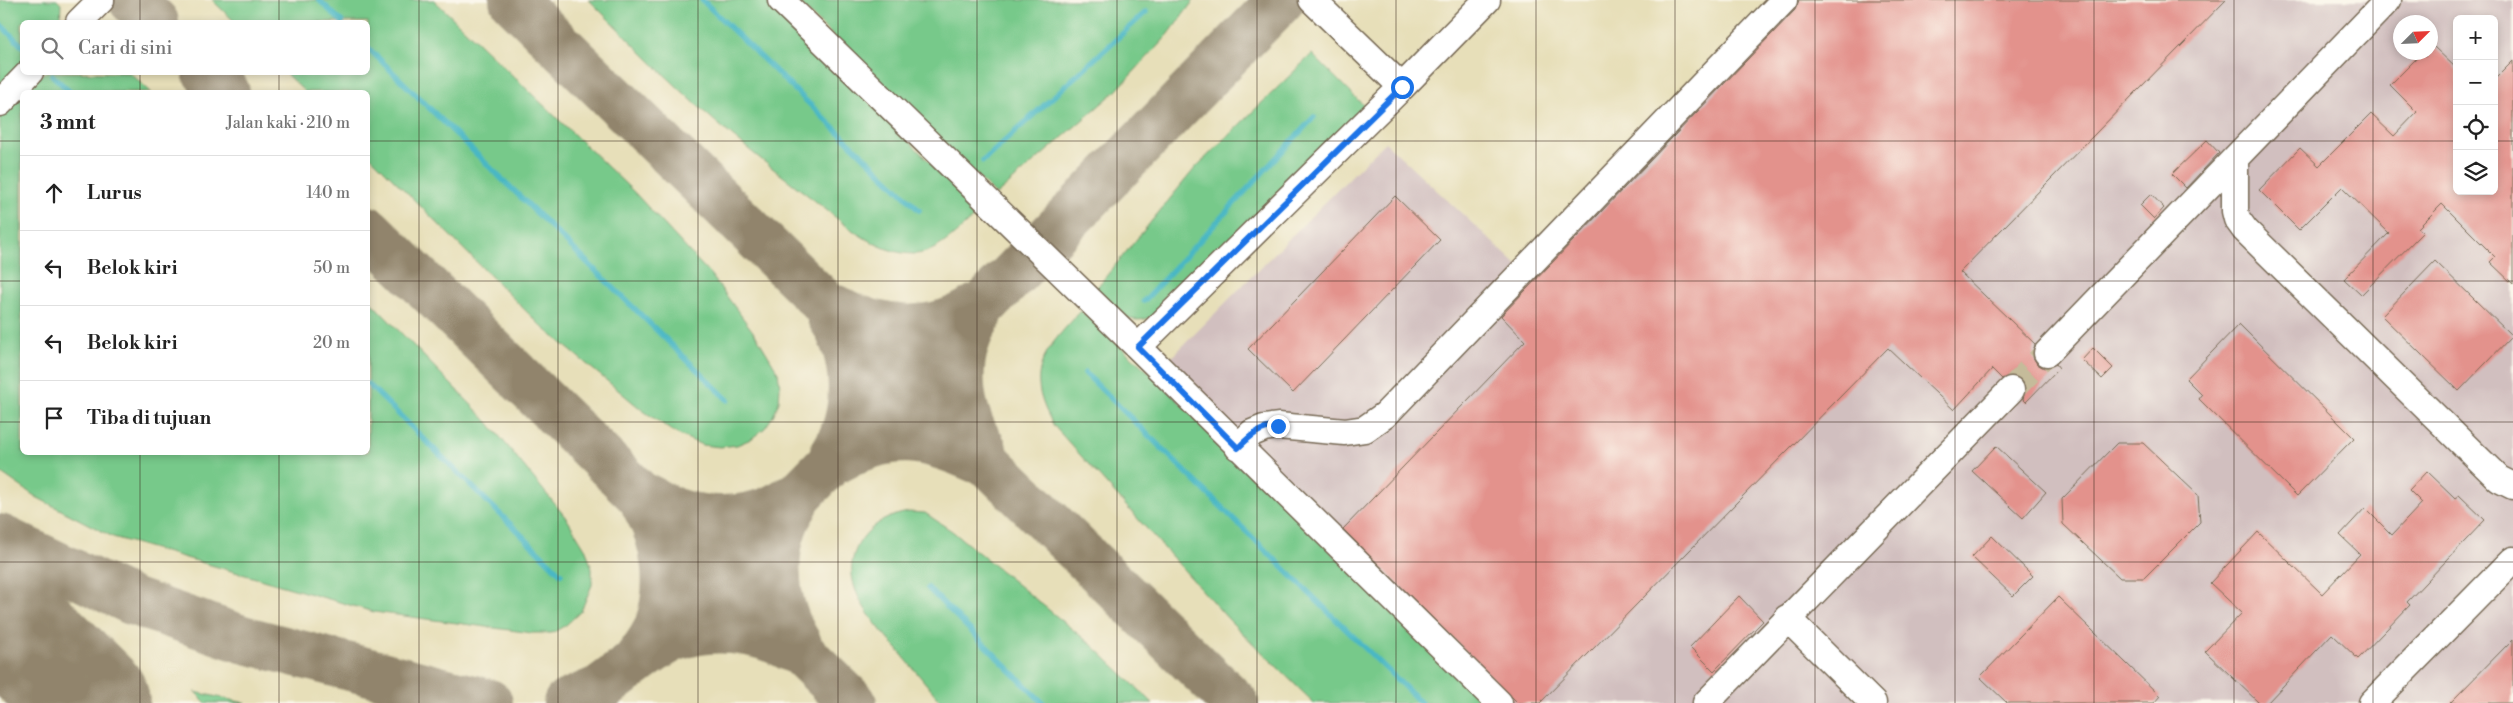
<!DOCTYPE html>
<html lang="id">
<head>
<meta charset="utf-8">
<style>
	body { margin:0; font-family:"Libre Bodoni",serif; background:#f6f6f6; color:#222 }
	.controls { position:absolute; right:15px; top:15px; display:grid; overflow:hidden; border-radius:8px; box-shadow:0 2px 8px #0003 }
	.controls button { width:45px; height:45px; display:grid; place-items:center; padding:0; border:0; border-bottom:1px solid #e0e0e0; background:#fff; color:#222; font:25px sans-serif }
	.compass { position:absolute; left:2393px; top:15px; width:45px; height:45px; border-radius:50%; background:#fff; box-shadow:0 2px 8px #0003; rotate:66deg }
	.stop { position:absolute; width:15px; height:15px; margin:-11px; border:4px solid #1a73e8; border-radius:50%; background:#fff }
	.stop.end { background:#1a73e8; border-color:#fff; box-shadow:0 1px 5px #0008 }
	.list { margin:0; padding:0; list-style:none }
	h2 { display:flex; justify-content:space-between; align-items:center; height:65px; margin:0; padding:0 20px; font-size:21px }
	h2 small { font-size:16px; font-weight:400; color:#767676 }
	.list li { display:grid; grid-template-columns:32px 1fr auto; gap:15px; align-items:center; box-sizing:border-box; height:75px; padding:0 20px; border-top:1px solid #e0e0e0 }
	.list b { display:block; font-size:19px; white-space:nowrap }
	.list em { font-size:16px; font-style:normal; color:#767676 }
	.icon { flex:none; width:28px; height:28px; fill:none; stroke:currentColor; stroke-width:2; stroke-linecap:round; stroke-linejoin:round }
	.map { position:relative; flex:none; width:2513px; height:703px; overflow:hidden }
	.search { position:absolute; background:#fff; box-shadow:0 2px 8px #0003; left:20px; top:20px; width:350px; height:55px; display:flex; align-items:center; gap:12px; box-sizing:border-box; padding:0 18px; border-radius:8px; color:#767676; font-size:19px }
	.panel { position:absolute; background:#fff; box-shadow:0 2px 8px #0003; left:20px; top:90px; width:350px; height:365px; border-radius:8px }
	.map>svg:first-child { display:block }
	.industrial { fill:#d1bfbf; fill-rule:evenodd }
	.green { fill:#77c98a; stroke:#597a54 }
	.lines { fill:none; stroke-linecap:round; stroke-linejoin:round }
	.stream { stroke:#4ab7c4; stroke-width:5.5 }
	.taxiway { stroke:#91846c; stroke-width:48 }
	.runway { stroke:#91846c; stroke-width:120 }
	.building { fill:#e3928c }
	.minor-tunnel { stroke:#c5bb9a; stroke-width:26; stroke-dasharray:26 13; stroke-linecap:butt }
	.minor-casing { stroke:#776954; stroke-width:29 }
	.minor { stroke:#fff; stroke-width:26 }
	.route { stroke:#1a73e8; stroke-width:6 }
	.grid { fill:none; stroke:#3b2a1e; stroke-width:1; stroke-opacity:0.55 }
</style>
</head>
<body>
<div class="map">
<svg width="2513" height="703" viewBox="0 0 2513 703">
	<rect width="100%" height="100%" fill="#fbf7ec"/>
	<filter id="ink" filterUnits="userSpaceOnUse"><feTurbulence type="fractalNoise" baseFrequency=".02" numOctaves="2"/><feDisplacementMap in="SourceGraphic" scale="10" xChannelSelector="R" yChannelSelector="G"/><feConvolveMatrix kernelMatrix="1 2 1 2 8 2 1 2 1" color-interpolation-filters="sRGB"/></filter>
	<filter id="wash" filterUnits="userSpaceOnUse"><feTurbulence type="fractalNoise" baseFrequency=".0096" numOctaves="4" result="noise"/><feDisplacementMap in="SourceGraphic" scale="20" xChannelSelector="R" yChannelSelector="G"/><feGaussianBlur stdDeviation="1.12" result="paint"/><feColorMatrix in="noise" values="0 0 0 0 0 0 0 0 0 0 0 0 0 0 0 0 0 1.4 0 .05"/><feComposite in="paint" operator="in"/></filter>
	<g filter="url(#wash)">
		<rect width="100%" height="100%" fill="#e7dfb9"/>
		<path class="industrial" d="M 1773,0 L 2513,0 L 2513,703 L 1484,703 L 1153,376 L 1385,142 L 1518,266 ZM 2457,19 L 2494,19 L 2494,191 L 2457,191 ZM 2400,22 L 2430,22 L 2430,52 L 2400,52 Z"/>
		<path class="green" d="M 0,0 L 57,0 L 61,4 L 60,22 L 22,22 L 22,62 L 0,86 Z
			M 212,0 L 434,0 L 634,192 L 711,275 L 757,337 L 778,372 L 780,387 L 779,402 L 773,416 L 765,428 L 751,439 L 737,445 L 720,447 L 702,445 L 677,434 L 642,410 L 541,326 L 368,154 L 368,92 L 305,92 L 285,73 L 368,72 L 368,22 L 235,22 Z
			M 589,0 L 765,0 L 980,211 C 963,226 940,253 915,254 C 874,254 840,220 810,197 C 768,165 725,132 687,96 C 653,65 622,32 589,0 Z
			M 796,0 L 1194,0 L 1168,35 L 1116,91 L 996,195 Z
			M 1312,54 L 1364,106 L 1158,314 C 1128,330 1116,311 1094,291 L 1196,167 Z
			M 45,72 L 130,73 L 151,92 L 25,92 Z
			M 22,95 L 22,452 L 368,452 L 368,299 L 487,421 L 567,519 L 586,550 L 592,569 L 592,585 L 581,611 L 566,625 L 552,633 L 532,633 L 374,612 L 113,537 L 36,497 L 0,472 L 0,118 Z
			M 1081,311 L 1153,376 L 1484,703 L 1314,703 L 1230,621 L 1054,426 C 1023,372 1043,352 1081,311 Z
			M 909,512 L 925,513 L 952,531 L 1093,646 L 1153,703 L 942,703 C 927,685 913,668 898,650 C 872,620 834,581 861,540 C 873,523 890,515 909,512 Z
			M 195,692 L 245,703 L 206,703 Z"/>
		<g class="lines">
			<path class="stream" d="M 319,0 L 342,22
				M 702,0 L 919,210
				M 0,24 L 22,46
				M 368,48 L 728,400
				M 52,75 L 70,92
				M 983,161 L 1146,12
				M 1144,301 L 1314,117
				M 1085,373 L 1421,703
				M 368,384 L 561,574
				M 928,588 L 1043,703"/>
			<path class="taxiway" d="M 132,0 L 155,22
				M 513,0 L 1235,703
				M 206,72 L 226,92
				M 368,230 L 853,703
				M 836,309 C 880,332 933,338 976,308
				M 830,315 C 857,355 860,413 833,455
				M 979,315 C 952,356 956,409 983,449
				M 838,459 C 892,429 925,436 978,460
				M 650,499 C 690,525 751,526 790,499
				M 795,504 C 767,545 773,604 798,644
				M 645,505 C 666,541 672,587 658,626 C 653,640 643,651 635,663 C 647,654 660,644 674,638 C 710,623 760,629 793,649
				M 0,538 L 132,601 L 242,639 L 489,703
				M 567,703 L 600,689 L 635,663 L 1281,0"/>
			<path class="runway" d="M 0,615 L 90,703"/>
		</g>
		<g id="blocks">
			<path class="building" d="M 1799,0 L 2226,0 L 1960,272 L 2035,344 L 2033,357 L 2037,364 L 2044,368 L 2056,364 L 2059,368 L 2026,402 L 2023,399 L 2026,386 L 2022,380 L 2014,375 L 2002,379 L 1992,369 L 1954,410 L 1888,348 L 1540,703 L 1518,703 L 1343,529 L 1525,341 L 1501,316 L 1795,10 Z
				M 2434,47 L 2457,69 L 2457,191 L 2494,191 L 2494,80 L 2513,61 L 2513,284 L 2490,262 L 2495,257 L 2442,204 L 2418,228 L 2423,232 L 2361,295 L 2344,279 L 2389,233 L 2342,187 L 2299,230 L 2259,190 L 2300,148 L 2319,166 L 2371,114 L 2394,136 L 2417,112 L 2390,85 L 2422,53 L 2425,56 Z
				M 2207,140 L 2219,153 L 2186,188 L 2172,174 Z
				M 2151,194 L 2164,208 L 2154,219 L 2140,205 Z
				M 1395,196 L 1440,240 L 1293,393 L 1248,349 Z
				M 2435,261 L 2512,336 L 2459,391 L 2382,316 Z
				M 2239,324 L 2354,438 L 2297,496 L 2199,399 L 2202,395 L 2186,379 Z
				M 2093,348 L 2113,368 L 2102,379 L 2082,360 Z
				M 2117,443 L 2143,443 L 2198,495 L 2200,522 L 2144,578 L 2120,578 L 2063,524 L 2062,499 Z
				M 1996,446 L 2046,492 L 2023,518 L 1972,471 Z
				M 2427,471 L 2455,498 L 2459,495 L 2485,520 L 2407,602 L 2410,605 L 2358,659 L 2332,634 L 2267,703 L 2259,703 L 2205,651 L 2242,613 L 2210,583 L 2258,532 L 2322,594 L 2360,554 L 2340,535 L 2365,508 L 2392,535 L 2422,503 L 2409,490 Z
				M 1992,536 L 2033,576 L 2013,596 L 1972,557 Z
				M 1739,596 L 1763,621 L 1714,671 L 1690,647 Z
				M 2058,597 L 2160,696 L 2154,703 L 2007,703 L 1980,677 Z
				M 2513,639 L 2513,703 L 2450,703 Z"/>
		</g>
	</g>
	<g filter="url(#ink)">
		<use href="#blocks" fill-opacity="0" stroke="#776954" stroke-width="1"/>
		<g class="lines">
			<path class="minor-tunnel" d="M 2011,390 L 2047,353"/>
			<g class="minor-casing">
				<path id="minor" d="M 781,0 L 1138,347 L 1499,703
					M 1312,0 L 1402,87 L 1487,0
					M 79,22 L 101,0
					M 0,103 L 30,72
					M 2235,159 L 2235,211 L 2237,219 L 2245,230 L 2499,479 L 2513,486
					M 1138,347 L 1402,87
					M 2047,353 L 2388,0
					M 1238,447 L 1252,433 L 1264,428 L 1278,426 L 1345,432 L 1365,429 L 1385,415 L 1784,0
					M 1787,618 L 1873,703
					M 1706,703 L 2011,390
					M 2372,703 L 2513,560"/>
			</g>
			<use href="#minor" class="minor"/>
		</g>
	</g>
	<g class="lines" filter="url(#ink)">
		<path class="route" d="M 1278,426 C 1259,428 1251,435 1238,448 L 1138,347 L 1402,87"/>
	</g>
	<path class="grid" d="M 140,0 L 140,22M 279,0 L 279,22M 419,0 L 419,703M 558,0 L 558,703M 698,0 L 698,703M 838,0 L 838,703M 977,0 L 977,703M 1117,0 L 1117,703M 1257,0 L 1257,703M 1396,0 L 1396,703M 1536,0 L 1536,703M 1675,0 L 1675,703M 1815,0 L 1815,703M 1955,0 L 1955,703M 2094,0 L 2094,703M 2234,0 L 2234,703M 2373,0 L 2373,703M 140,72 L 140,92M 279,72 L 279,92M 0,141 L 22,141M 368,141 L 2457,141M 2494,141 L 2513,141M 0,281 L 22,281M 368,281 L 2513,281M 0,422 L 22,422M 368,422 L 2513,422M 140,452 L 140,703M 279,452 L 279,703M 0,562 L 2513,562"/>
</svg>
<div class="controls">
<button>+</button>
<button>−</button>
<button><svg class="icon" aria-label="locate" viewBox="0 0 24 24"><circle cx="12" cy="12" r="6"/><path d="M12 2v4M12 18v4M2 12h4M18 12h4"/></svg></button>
<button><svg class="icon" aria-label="layers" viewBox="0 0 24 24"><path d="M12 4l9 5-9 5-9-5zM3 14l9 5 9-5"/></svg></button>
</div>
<svg class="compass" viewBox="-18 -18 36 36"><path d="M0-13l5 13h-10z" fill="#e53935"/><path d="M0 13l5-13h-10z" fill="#767676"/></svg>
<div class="stop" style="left:1402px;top:87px"></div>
<div class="stop end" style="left:1278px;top:426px"></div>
<div class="search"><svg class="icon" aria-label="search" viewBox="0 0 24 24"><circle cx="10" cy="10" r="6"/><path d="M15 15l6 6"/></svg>Cari di sini</div>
<section class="panel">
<h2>3 mnt<small>Jalan kaki · 210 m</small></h2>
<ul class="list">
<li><svg class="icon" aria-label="ahead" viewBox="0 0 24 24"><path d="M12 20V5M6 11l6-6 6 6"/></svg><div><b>Lurus</b></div><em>140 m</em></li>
<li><svg class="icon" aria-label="left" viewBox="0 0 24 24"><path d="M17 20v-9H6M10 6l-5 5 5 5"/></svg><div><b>Belok kiri</b></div><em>50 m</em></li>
<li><svg class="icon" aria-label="left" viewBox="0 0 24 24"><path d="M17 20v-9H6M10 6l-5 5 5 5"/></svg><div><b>Belok kiri</b></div><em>20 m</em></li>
<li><svg class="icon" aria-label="arrive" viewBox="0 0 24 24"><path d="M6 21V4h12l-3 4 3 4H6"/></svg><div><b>Tiba di tujuan</b></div></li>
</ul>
</section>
</div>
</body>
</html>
